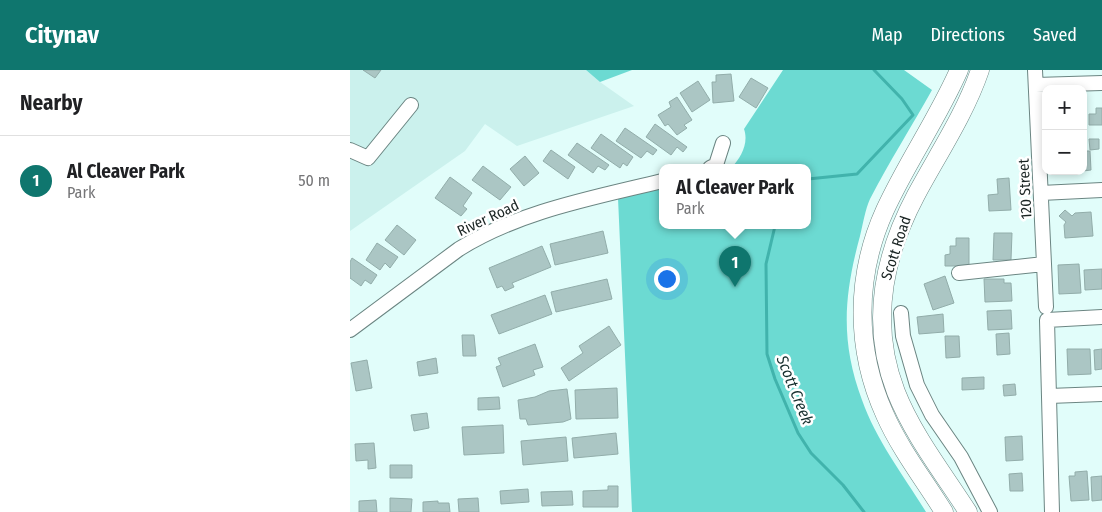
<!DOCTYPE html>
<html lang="en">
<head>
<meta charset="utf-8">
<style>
	body { margin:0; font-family:"Fira Sans Condensed",sans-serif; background:#f2f2f2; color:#202124 }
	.controls { position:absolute; right:15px; top:15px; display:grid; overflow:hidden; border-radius:10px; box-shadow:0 2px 8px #0003 }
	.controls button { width:45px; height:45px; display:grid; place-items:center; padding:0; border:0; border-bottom:1px solid #e0e0e0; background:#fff; color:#202124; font:25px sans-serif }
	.you { position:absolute; left:316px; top:208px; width:18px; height:18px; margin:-12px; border:4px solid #fff; border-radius:50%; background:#1a73e8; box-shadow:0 0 0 8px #1a73e833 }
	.badge { display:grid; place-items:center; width:32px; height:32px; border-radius:50%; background:#0f766e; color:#fff; font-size:16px; font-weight:700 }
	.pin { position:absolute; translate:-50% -41px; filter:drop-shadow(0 1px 2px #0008) }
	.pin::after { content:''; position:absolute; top:26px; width:18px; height:15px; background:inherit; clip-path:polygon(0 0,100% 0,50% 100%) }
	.popup { position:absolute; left:309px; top:94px; width:152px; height:65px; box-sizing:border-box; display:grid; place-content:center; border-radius:10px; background:#fff; filter:drop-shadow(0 1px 4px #0005); font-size:16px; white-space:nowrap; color:#757577 }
	.popup b { font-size:19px; color:#202124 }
	.popup::after { content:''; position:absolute; left:50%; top:100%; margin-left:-10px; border:10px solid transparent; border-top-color:#fff }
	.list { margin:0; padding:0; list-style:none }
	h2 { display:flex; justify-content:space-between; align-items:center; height:65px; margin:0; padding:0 20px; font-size:21px }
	h2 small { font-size:16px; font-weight:400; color:#757577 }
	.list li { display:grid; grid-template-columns:32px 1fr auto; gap:15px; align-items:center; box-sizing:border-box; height:90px; padding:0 20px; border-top:1px solid #e0e0e0 }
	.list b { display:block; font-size:19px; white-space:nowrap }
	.list p { margin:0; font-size:16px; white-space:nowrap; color:#757577 }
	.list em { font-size:16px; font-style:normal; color:#757577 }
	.map { position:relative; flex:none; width:752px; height:442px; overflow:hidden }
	header { display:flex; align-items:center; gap:30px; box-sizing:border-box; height:70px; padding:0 25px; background:#0f766e; color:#fff }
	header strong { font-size:24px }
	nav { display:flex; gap:28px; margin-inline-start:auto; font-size:18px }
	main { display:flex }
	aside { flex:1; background:#fff }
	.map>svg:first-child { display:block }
	.built { fill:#cbf1ed }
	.green { fill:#6cdad2 }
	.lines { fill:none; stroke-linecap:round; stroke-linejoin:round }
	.stream { stroke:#41b3ac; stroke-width:3 }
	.building { fill:#abc6c4; stroke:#92adaa }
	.minor-casing { stroke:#6b8582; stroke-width:16 }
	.major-casing { stroke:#6b8582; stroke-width:19 }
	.minor { stroke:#fff; stroke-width:14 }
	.major { stroke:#fff; stroke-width:18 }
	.labels { text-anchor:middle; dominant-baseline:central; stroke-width:5; stroke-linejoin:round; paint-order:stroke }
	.street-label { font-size:15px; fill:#192322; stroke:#fff }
	.water-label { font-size:16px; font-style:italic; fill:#152e2d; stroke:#fff }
</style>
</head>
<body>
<header>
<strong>Citynav</strong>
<nav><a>Map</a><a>Directions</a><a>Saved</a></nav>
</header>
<main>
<aside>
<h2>Nearby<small></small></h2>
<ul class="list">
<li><span class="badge">1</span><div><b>Al Cleaver Park</b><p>Park</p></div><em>50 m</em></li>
</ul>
</aside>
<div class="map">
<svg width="752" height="442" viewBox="0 0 752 442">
	<rect width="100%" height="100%" fill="#e1fdfa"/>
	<path class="built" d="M 0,0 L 236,0 L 250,12 L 284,36 L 167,76 L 135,54 L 115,81 L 0,161 Z"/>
	<path class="green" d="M 236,0 L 282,0 L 250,12 Z
		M 433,0 L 554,0 L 582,20 C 562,56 539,92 520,129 C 515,140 513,154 510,166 C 494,225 490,271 512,330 C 526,370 554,406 576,442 L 282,442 L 268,128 L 312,118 L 312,156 L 458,156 L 458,98 L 381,98 C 391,88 399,73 394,59 Z"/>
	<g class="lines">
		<path class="stream" d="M 458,109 L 507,104 L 563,45 L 552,29 L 524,0
			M 425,156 L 416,194 L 417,284 L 425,309 L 448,363 L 461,383 L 493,415 L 514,442"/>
	</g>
	<path class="building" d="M 13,0 L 31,0 L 25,8 Z
		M 381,4 L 384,31 L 363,33 L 362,12 L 366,12 L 366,5 Z
		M 401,8 L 418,18 L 406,38 L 389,27 Z
		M 348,11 L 360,30 L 342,42 L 330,23 Z
		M 327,27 L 342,50 L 334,55 L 337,58 L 327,65 L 318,54 L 315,56 L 308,45 L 321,37 L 319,32 Z
		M 746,38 L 752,38 L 752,55 L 739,55 L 739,44 L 746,44 Z
		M 305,54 L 337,77 L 333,82 L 327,77 L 321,85 L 296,67 Z
		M 275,58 L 307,80 L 303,85 L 297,81 L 291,88 L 266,71 Z
		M 251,64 L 283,87 L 277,96 L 273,93 L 270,98 L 241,78 Z
		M 739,69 L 749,69 L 749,79 L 740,80 Z
		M 227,73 L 259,95 L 255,100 L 248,96 L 243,103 L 218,85 Z
		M 201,80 L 225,97 L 218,109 L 193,91 Z
		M 733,81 L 740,81 L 741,100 L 733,101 Z
		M 175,86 L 189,103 L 174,116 L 160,99 Z
		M 133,96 L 161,117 L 150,130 L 122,110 Z
		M 100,107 L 122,123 L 113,136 L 117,139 L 111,146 L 85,128 Z
		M 659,108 L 661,140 L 639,141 L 638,125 L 648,124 L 647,109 Z
		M 715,140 L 722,146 L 725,143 L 741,142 L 743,166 L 715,168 L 714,155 L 716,152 L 709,146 Z
		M 47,155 L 66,170 L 54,185 L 35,170 Z
		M 253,161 L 258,183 L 205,195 L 200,174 Z
		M 644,163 L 662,163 L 661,190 L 643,190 Z
		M 606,168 L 619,168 L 619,196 L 595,196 L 595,185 L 600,184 L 600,176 L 606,176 Z
		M 27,173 L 48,187 L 40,198 L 35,193 L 30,200 L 16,190 Z
		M 192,176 L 201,197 L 162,213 L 164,217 L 155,221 L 152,216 L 147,218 L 139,198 Z
		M 2,188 L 27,205 L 21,214 L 15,210 L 11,216 L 0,208 L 0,192 Z
		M 729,194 L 731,223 L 709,224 L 708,195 Z
		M 752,199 L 752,219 L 735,220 L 734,200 Z
		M 595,206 L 604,233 L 583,240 L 574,214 Z
		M 257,209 L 262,229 L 206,242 L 201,222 Z
		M 634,209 L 654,209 L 654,213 L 661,213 L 662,231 L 635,232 Z
		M 195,225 L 202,244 L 149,264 L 141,245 Z
		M 661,240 L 662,259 L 638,260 L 637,241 Z
		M 593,244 L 594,262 L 569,264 L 567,247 Z
		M 259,256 L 271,275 L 219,311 L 211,298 L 233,283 L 229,276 Z
		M 659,263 L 660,284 L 647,285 L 646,264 Z
		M 112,265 L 124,265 L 126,286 L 113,286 Z
		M 595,266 L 609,266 L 610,287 L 596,288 Z
		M 185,274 L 193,297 L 183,300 L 185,305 L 153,317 L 146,297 L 151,295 L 148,288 Z
		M 717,279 L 740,279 L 741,304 L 718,305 Z
		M 752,279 L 752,299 L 745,300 L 744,280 Z
		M 86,288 L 88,303 L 69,306 L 67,292 Z
		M 17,290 L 22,318 L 6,321 L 1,293 Z
		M 634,307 L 634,319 L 612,320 L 612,308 Z
		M 665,314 L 666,325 L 654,326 L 653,315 Z
		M 267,318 L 268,348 L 226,349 L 225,320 Z
		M 217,319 L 221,349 L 213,352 L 178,355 L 176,349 L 170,349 L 168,330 L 185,327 L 199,321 Z
		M 149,327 L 150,339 L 128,340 L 128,328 Z
		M 77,343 L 79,358 L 64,361 L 61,345 Z
		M 153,355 L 154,383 L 114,385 L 112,357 Z
		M 266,363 L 268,384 L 224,388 L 222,368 Z
		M 672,366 L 673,390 L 656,391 L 655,367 Z
		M 216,367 L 218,391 L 173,395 L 171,371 Z
		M 24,373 L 26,398 L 18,399 L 18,390 L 6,391 L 5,374 Z
		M 40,395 L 62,395 L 62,408 L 40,408 Z
		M 737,401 L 739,430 L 721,431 L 719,406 L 725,406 L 725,402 Z
		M 672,403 L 673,421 L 660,421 L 659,404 Z
		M 752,406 L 752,430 L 742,431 L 741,407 Z
		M 258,416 L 268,416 L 268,437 L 233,437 L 233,421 L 258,420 Z
		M 178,419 L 179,432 L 151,434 L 150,421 Z
		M 222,421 L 223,435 L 192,436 L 191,422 Z
		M 40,428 L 62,429 L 61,442 L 40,442 Z
		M 128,428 L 129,442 L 109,442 L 108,429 Z
		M 26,430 L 27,442 L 9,442 L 9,431 Z
		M 88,431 L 88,433 L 99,433 L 100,442 L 73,442 L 73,432 Z"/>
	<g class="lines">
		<g class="minor-casing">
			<path id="minor" d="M 685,0 L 696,237
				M 686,15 L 752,13
				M 0,80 L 18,88 L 61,35
				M 360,98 L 366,95 L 373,73
				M 691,123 L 752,120
				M 609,203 L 694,194
				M 551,243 L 553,266 L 567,315 L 582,345 L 611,387 L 640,442
				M 0,260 L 109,179 C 170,141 243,128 312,111
				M 699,326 L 752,324
				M 702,442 L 697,250 L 752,247"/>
		</g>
		<g class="major-casing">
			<path id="major" d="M 594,442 C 574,410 550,379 535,345 C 505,279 505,206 535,140 C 557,92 588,48 609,0
				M 618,442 C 593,403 563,365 546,322 C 520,255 533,187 566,125 C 588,84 615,44 630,0"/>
		</g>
		<use href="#minor" class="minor"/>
		<use href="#major" class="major"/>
	</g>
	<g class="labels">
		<g class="street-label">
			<text transform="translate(675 119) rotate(-93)">120 Street</text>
			<text transform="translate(138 148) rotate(-25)">River Road</text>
			<text transform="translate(546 178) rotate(-72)">Scott Road</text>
		</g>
		<g class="water-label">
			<text transform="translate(445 320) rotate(68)">Scott Creek</text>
		</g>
	</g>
</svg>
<div class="controls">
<button>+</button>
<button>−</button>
</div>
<div class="you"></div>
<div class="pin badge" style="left:385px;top:217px">1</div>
<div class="popup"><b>Al Cleaver Park</b>Park</div>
</div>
</main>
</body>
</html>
